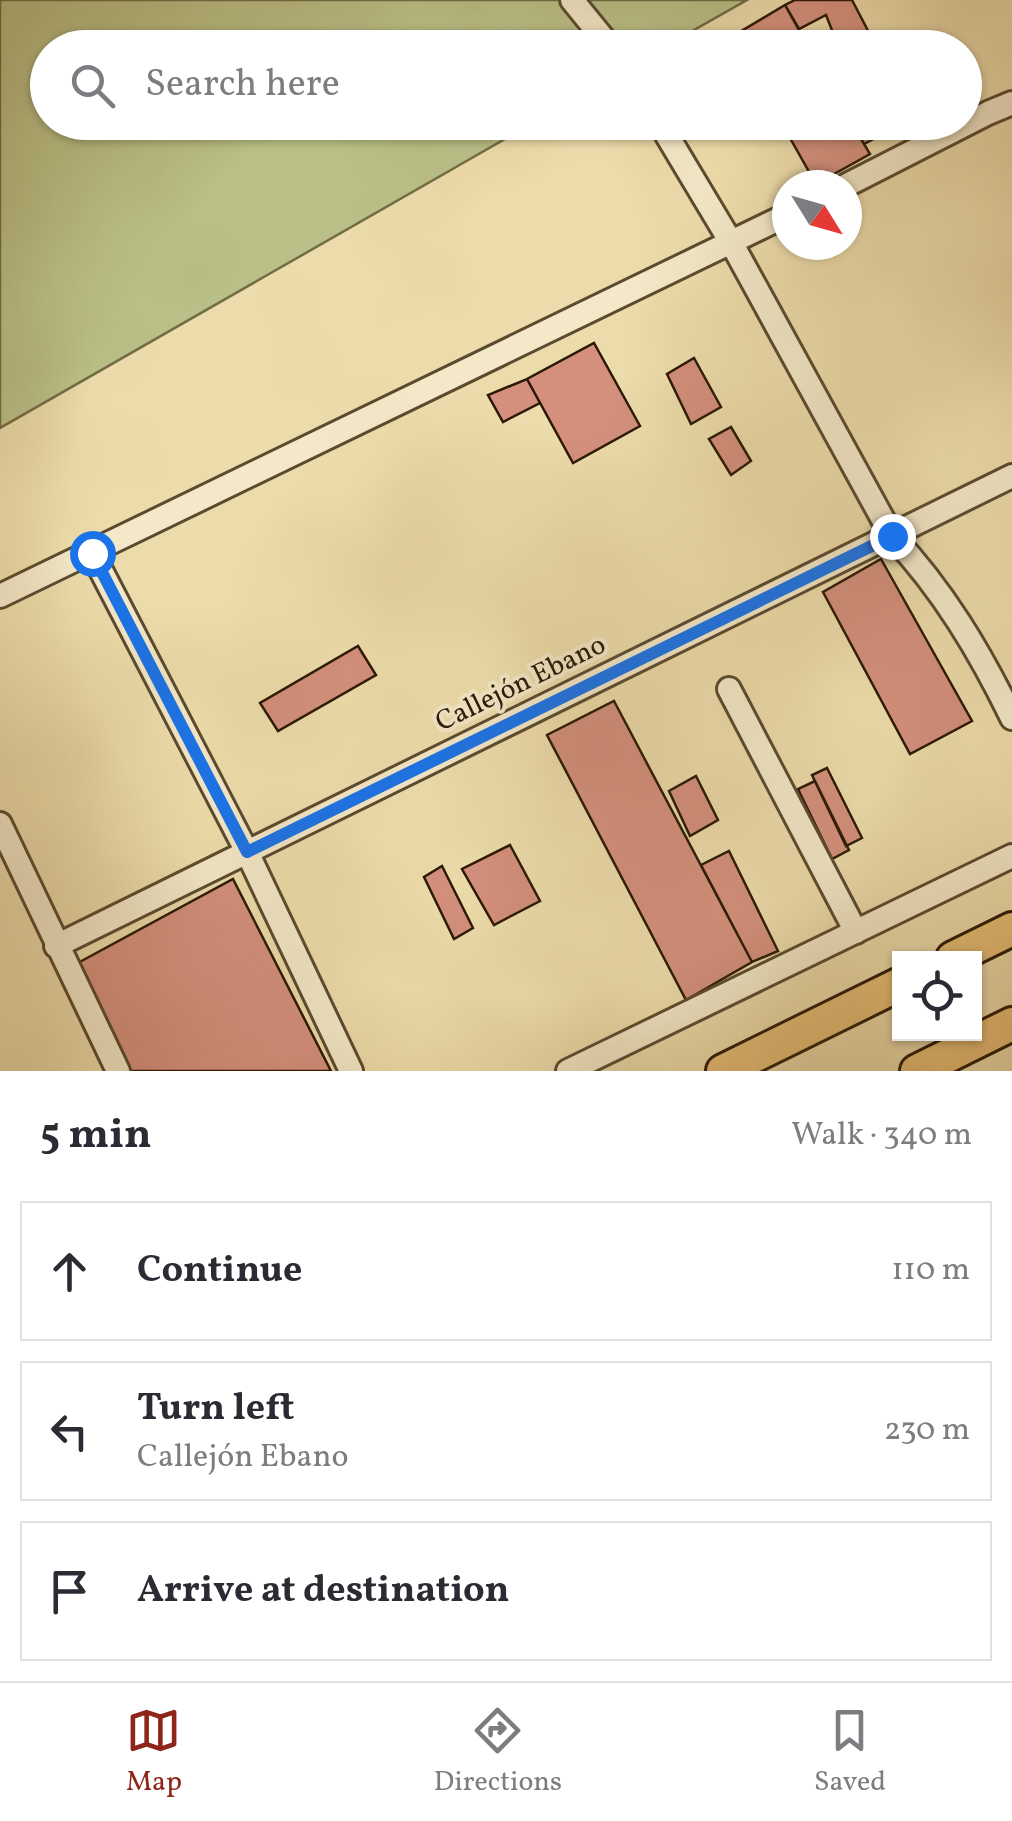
<!DOCTYPE html>
<html lang="en">
<head>
<meta charset="utf-8">
<style>
	body { margin:0; font-family:Vollkorn,serif; background:#f7f7f7; color:#2b2b33 }
	.controls { position:absolute; right:30px; bottom:30px; display:grid; overflow:hidden; border-radius:0px; box-shadow:0 2px 8px #0004 }
	.controls button { width:90px; height:90px; display:grid; place-items:center; padding:0; border:0; border-bottom:2px solid #e1e1e2; background:#fff; color:#2b2b33; font:50px sans-serif }
	.compass { position:absolute; left:772px; top:170px; width:90px; height:90px; border-radius:50%; background:#fff; box-shadow:0 2px 8px #0004; rotate:127deg }
	.stop { position:absolute; width:30px; height:30px; margin:-22px; border:8px solid #1a73e8; border-radius:50%; background:#fff }
	.stop.end { background:#1a73e8; border-color:#fff; box-shadow:0 2px 10px #0008 }
	.list { margin:0; padding:0; list-style:none }
	h2 { display:flex; justify-content:space-between; align-items:center; height:130px; margin:0; padding:0 40px; font-size:42px }
	h2 small { font-size:32px; font-weight:400; color:#7c7c81 }
	.list li { display:grid; grid-template-columns:65px 1fr auto; gap:30px; align-items:center; box-sizing:border-box; height:140px; margin:0 20px 20px; padding:0 20px; border:2px solid #e1e1e2; border-radius:0px }
	.list b { display:block; font-size:38px; white-space:nowrap }
	.list p { margin:0; font-size:32px; white-space:nowrap; color:#7c7c81 }
	.list em { font-size:32px; font-style:normal; color:#7c7c81 }
	.icon { flex:none; width:55px; height:55px; fill:none; stroke:currentColor; stroke-width:2; stroke-linecap:round; stroke-linejoin:round }
	.map { position:relative; flex:none; width:1012px; height:1071px; overflow:hidden }
	.search { position:absolute; background:#fff; box-shadow:0 2px 8px #0004; left:30px; right:30px; top:30px; height:110px; display:flex; align-items:center; gap:25px; box-sizing:border-box; padding:0 35px; border-radius:55px; color:#7c7c81; font-size:38px }
	.sheet { height:610px; background:#fff }
	nav { display:flex; justify-content:space-around; align-items:center; box-sizing:border-box; height:140px; border-top:2px solid #e1e1e2; background:#fff; font-size:28px; color:#7c7c81 }
	nav a { display:grid; justify-items:center; gap:5px }
	nav .on { color:#8f2418 }
	.map>svg:first-child { display:block }
	.green { fill:#bac087; stroke:#726c46; stroke-width:2.5 }
	.building { fill:#d4907d; stroke:#2a1906; stroke-width:2.5 }
	.lines { fill:none; stroke-linecap:round; stroke-linejoin:round }
	.minor-casing { stroke:#5b4a2f; stroke-width:28 }
	.highway-casing { stroke:#2a1906; stroke-width:38 }
	.minor { stroke:#f3e8c8; stroke-width:22 }
	.highway { stroke:#e6be76; stroke-width:32 }
	.route { stroke:#1a73e8; stroke-width:12 }
	.labels { text-anchor:middle; dominant-baseline:central; stroke-width:8; stroke-linejoin:round; paint-order:stroke }
	.street-label { font-size:28px; fill:#2a1906; stroke:#f3e8c8 }
</style>
</head>
<body>
<div class="map">
<svg width="1012" height="1071" viewBox="0 0 1012 1071">
	<rect width="100%" height="100%" fill="#eddcab"/>
	<filter id="stains"><feTurbulence type="fractalNoise" baseFrequency=".002" numOctaves="4"/><feColorMatrix values="0 0 0 0 .2 0 0 0 0 .09 0 0 0 0 .02 0 0 0 .5 -.17"/></filter>
	<radialGradient id="worn" r=".72"><stop offset=".6" stop-color="#630" stop-opacity="0"/><stop offset="1" stop-color="#630" stop-opacity=".3"/></radialGradient>
	<path class="green" d="M 0,0 L 747,0 L 664,47 L 48,48 L 48,122 L 533,123 L 0,428 Z"/>
	<path class="building" d="M 795,0 L 852,0 L 877,48 L 839,48 L 826,15 L 799,29 L 785,5 Z
		M 785,5 L 809,48 L 739,48 L 733,36 Z
		M 781,122 L 851,122 L 870,154 L 816,184 Z
		M 851,122 L 905,122 L 864,144 Z
		M 594,343 L 640,426 L 573,463 L 527,379 Z
		M 694,358 L 721,407 L 691,424 L 667,374 Z
		M 527,379 L 540,403 L 503,422 L 488,395 Z
		M 731,427 L 751,461 L 731,475 L 709,439 Z
		M 881,559 L 972,721 L 910,754 L 823,592 Z
		M 358,646 L 376,675 L 278,731 L 260,703 Z
		M 614,701 L 752,962 L 686,1000 L 547,735 Z
		M 827,768 L 862,838 L 846,846 L 812,775 Z
		M 696,776 L 718,820 L 690,836 L 669,791 Z
		M 815,781 L 849,850 L 832,859 L 798,789 Z
		M 510,845 L 540,901 L 494,925 L 462,869 Z
		M 729,851 L 778,951 L 752,962 L 701,865 Z
		M 442,866 L 473,928 L 454,939 L 424,877 Z
		M 233,879 L 331,1071 L 127,1071 L 76,964 Z"/>
	<g class="lines">
		<g class="minor-casing">
			<path id="minor" d="M 572,0 L 611,48
				M 659,122 L 732,244 L 892,536 C 943,590 980,652 1012,718
				M 847,185 L 988,113 L 1012,103
				M 92,553 L 247,852 L 351,1071
				M 0,596 L 787,215
				M 729,689 L 856,932
				M 0,824 L 118,1071
				M 56,946 L 1012,476
				M 568,1071 L 1012,856"/>
		</g>
		<g class="highway-casing">
			<path id="highway" d="M 953,958 L 1012,929
				M 723,1071 L 900,984
				M 917,1071 L 1012,1024"/>
		</g>
		<use href="#minor" class="minor"/>
		<use href="#highway" class="highway"/>
	</g>
	<g class="lines">
		<path class="route" d="M 92,553 L 247,852 L 892,536"/>
	</g>
	<g class="labels">
		<g class="street-label">
			<text transform="translate(521 684) rotate(-26)">Callejón Ebano</text>
		</g>
	</g>
	<rect width="100%" height="100%" filter="url(#stains)"/>
	<rect width="100%" height="100%" fill="url(#worn)"/>
</svg>
<div class="controls">
<button><svg class="icon" aria-label="locate" viewBox="0 0 24 24"><circle cx="12" cy="12" r="6"/><path d="M12 2v4M12 18v4M2 12h4M18 12h4"/></svg></button>
</div>
<svg class="compass" viewBox="-18 -18 36 36"><path d="M0-13l5 13h-10z" fill="#e53935"/><path d="M0 13l5-13h-10z" fill="#7c7c81"/></svg>
<div class="stop" style="left:92px;top:553px"></div>
<div class="stop end" style="left:892px;top:536px"></div>
<div class="search"><svg class="icon" aria-label="search" viewBox="0 0 24 24"><circle cx="10" cy="10" r="6"/><path d="M15 15l6 6"/></svg>Search here</div>
</div>
<section class="sheet">
<h2>5 min<small>Walk · 340 m</small></h2>
<ul class="list">
<li><svg class="icon" aria-label="ahead" viewBox="0 0 24 24"><path d="M12 20V5M6 11l6-6 6 6"/></svg><div><b>Continue</b></div><em>110 m</em></li>
<li><svg class="icon" aria-label="left" viewBox="0 0 24 24"><path d="M17 20v-9H6M10 6l-5 5 5 5"/></svg><div><b>Turn left</b><p>Callejón Ebano</p></div><em>230 m</em></li>
<li><svg class="icon" aria-label="arrive" viewBox="0 0 24 24"><path d="M6 21V4h12l-3 4 3 4H6"/></svg><div><b>Arrive at destination</b></div></li>
</ul>
</section>
<nav>
<a class="on"><svg class="icon" aria-label="map" viewBox="0 0 24 24"><path d="M3 6l6-2 6 2 6-2v14l-6 2-6-2-6 2zM9 4v14M15 6v14"/></svg>Map</a>
<a><svg class="icon" aria-label="directions" viewBox="0 0 24 24"><path d="M12 3l9 9-9 9-9-9zM9 14v-3h6M13 9l2 2-2 2"/></svg>Directions</a>
<a><svg class="icon" aria-label="saved" viewBox="0 0 24 24"><path d="M7 4h10v16l-5-4-5 4z"/></svg>Saved</a>
</nav>
</body>
</html>
